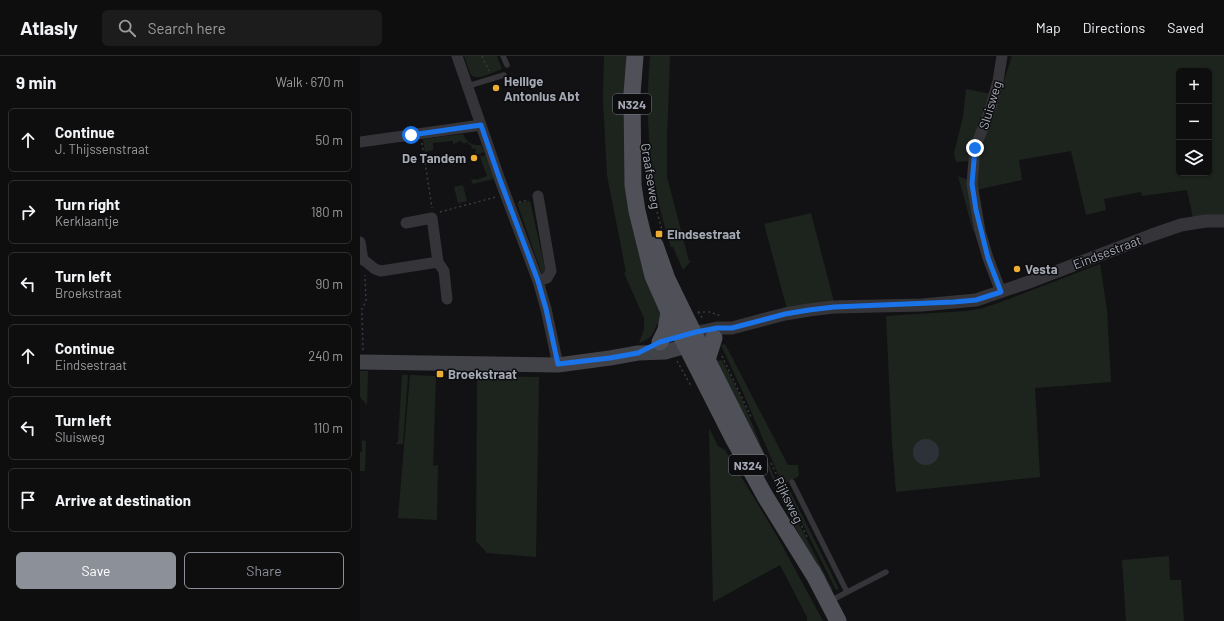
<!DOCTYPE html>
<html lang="en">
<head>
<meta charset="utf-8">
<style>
	body { margin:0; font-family:Barlow,sans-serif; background:#1c1c1d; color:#f1f3f6 }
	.controls { position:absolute; right:12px; top:12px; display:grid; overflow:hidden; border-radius:6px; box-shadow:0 1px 3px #0004 }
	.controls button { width:36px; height:36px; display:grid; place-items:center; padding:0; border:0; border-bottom:1px solid #2e2e2f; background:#0e0e0f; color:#f1f3f6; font:20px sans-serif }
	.stop { position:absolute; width:12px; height:12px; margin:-9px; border:3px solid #1a73e8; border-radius:50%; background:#fff }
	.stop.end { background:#1a73e8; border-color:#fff; box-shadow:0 1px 4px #0008 }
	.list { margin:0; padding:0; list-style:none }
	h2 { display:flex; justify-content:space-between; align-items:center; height:52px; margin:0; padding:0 16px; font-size:17px }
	h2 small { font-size:13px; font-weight:400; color:#9b9c9e }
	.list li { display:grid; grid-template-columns:26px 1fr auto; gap:12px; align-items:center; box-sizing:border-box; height:64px; margin:0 8px 8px; padding:0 8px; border:1px solid #2e2e2f; border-radius:6px }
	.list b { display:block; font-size:15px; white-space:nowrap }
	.list p { margin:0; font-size:13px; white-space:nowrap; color:#9b9c9e }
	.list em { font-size:13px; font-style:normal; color:#9b9c9e }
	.actions { display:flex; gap:8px; padding:12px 16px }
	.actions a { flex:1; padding:9px 0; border:1px solid #8c9099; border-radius:6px; text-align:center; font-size:14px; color:#8c9099 }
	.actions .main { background:#8c9099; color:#fff }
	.icon { flex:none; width:22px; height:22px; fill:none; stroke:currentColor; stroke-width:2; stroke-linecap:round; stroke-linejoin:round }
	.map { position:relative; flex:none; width:864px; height:565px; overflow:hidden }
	header { display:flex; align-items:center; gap:24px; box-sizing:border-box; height:56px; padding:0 20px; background:#0e0e0f; border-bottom:1px solid #2e2e2f }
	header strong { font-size:19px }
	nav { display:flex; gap:22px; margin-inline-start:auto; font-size:14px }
	.search { width:280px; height:36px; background:#1c1c1d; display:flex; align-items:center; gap:10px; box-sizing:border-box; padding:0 14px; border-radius:6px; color:#9b9c9e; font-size:15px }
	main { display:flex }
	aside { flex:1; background:#0e0e0f }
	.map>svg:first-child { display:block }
	.green { fill:#1d241e; fill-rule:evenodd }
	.water { fill:#2b3339 }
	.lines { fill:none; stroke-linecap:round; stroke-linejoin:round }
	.path { stroke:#3a3b40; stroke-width:1.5; stroke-dasharray:2 3; stroke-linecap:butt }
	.service { stroke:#343439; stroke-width:5.5 }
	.minor { stroke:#343439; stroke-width:11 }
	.tertiary { stroke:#343439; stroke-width:13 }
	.secondary { stroke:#424349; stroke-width:15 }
	.primary { stroke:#505158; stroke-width:17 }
	.route { stroke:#1a73e8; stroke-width:5 }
	.poi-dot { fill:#edae32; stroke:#0d0d0f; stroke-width:1.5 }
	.labels { text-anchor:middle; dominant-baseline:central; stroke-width:3; stroke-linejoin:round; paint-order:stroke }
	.shield { fill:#0d0d0f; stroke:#777a82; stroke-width:1 }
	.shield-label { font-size:12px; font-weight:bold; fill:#a4a9b4 }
	.poi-label { font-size:13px; font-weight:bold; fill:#a4a9b4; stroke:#0d0d0f; text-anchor:start }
	.street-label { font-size:13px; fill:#a4a9b4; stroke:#0d0d0f }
</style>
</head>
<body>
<header>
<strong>Atlasly</strong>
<div class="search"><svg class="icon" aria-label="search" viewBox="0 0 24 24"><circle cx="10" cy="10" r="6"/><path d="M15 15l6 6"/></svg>Search here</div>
<nav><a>Map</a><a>Directions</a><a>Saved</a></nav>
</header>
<main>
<aside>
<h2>9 min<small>Walk · 670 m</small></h2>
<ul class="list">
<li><svg class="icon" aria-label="ahead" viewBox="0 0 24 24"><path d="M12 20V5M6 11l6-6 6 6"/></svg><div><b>Continue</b><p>J. Thijssenstraat</p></div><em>50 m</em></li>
<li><svg class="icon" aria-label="right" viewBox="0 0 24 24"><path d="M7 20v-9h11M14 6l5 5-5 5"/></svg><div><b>Turn right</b><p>Kerklaantje</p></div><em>180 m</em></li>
<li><svg class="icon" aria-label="left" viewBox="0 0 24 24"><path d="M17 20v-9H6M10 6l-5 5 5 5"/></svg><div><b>Turn left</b><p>Broekstraat</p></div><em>90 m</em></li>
<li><svg class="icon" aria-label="ahead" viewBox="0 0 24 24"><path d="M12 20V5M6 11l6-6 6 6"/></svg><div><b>Continue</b><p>Eindsestraat</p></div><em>240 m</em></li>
<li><svg class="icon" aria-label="left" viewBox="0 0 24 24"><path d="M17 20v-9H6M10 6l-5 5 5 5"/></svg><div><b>Turn left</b><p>Sluisweg</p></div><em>110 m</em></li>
<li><svg class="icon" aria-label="arrive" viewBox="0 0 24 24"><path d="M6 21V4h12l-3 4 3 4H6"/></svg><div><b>Arrive at destination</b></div></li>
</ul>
<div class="actions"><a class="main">Save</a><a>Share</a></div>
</aside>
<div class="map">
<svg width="864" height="565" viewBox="0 0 864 565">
	<rect width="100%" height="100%" fill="#121214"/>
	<path class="green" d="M 104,0 L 137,0 L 142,13 C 133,16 119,25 111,19 Z
		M 244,0 L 269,0 L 267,43 L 302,264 C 290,273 299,280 279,287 L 284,273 L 284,262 L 264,217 L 266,216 L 247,119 L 243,45 Z
		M 290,0 L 310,0 L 307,85 L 307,121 L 329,205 L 331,205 L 323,214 L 313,191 L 311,191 C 290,127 284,67 290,0 Z
		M 652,0 L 864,0 L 864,160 L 833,162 L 827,134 L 782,140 L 781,136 L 744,143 L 746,154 L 726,159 L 711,95 L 659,104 L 662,124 L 616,134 L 619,93 L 634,55 ZM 819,15 L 849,15 L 849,117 L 819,117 Z
		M 606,33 L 631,38 L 610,105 L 596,106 L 594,97 L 603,61 Z
		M 103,78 C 106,86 112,90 121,89 L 124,96 L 115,99 L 116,93 L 111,92 L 112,90 L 106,86 L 104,88 L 101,85 L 93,88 L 93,85 L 73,87 L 73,94 L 65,96 L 63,83 Z
		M 125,99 L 134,123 L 113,128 L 111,124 L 116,123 L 116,124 L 127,120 L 120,101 Z
		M 598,120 L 608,124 L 616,175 L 613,175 Z
		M 103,129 L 107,145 L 98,147 L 94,131 Z
		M 170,145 L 186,217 L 183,221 L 157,147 Z
		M 451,157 L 474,246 L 427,253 L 404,168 Z
		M 740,208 L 747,254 L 751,326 L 675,332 L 680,421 L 536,436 L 532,387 L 526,260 L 606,255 L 623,252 L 649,243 Z
		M 365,288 L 428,409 L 438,409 L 439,420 L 426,427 L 479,533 L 476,534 L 422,427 L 381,332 L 361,289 Z
		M 362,304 L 380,339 L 413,418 L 473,534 L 468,534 L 421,443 L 403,400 L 356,305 Z
		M 0,315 L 8,315 L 7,349 L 0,341 Z
		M 42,319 L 48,319 L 43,388 L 36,388 L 38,385 Z
		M 50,319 L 76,320 L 73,410 L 78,409 L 77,464 L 38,462 Z
		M 117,320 L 179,321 L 176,501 L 127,497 L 116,485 Z
		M 349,372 L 358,390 L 365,394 L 417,480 L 463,565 L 447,565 L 447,561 L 420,509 L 353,546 Z
		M 2,384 L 6,385 L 5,415 L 0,415 L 0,396 L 2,396 Z
		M 809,500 L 810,524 L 821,524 L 824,565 L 766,565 L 762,504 Z"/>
	<path class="water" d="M553 396a13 13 0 1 1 26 0a13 13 0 1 1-26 0Z"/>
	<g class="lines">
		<path class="path" d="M 122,0 L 129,15
			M 62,87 L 72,152
			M 116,101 L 121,99
			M 287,102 L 291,133 L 303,178
			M 159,146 L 169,144
			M 80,156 L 136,141
			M 338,256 L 344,264
			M 338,256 L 350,256 L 361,260
			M 3,294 L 2,253 L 6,245 L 5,219
			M 362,300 L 392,363
			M 317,305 L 331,330
			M 411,407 L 448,483"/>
		<path class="service" d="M 143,0 L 147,9
			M 108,30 L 144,19
			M 432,426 L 487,536
			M 470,545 L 526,516"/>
		<path class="minor" d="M 97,0 L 140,124 L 178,225 L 186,253 L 198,309
			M 0,86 L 121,69
			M 46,167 L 72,162 L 78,206 L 84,215 L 87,243
			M 0,186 L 3,204
			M 0,201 L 15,213 L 21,215 L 78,206
			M 178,225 L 187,222 L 191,215 L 178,140
			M 641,236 L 628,202 L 620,175 L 612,128 L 615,92 L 630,54 L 638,25 L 642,0"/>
		<path class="tertiary" d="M 333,277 L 357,272 L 372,272 L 425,258 L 449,254 L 474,251 L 562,249 L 616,244 L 672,225 L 792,179 L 821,169 L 846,165 L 864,165"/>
		<path class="secondary" d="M 0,306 L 198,309 L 250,302 L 278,297 L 305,296 L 337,287"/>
		<path class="primary" d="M 275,0 L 272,38 L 273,129 L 277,155 L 293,220 L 309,256 L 373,382 L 405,440 L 457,524
			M 295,189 L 307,223 L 325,260 L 398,405
			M 300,286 L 306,274 L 309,256
			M 347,304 L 354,282
			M 452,515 L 478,565"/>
	</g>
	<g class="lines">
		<path class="route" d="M 51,79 L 121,69 L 140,124 L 178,225 L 186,253 L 198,308 L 250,302 L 278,297 L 300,286 L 336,276 L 357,272 L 372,272 L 425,258 L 449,254 L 474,251 L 594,246 L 616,244 L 641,236 L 628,202 L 616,154 L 612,128 L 615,92"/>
	</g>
	<g class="poi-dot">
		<circle cx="136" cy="32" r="4"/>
		<circle cx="114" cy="102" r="4"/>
		<rect x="295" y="174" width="8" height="8" rx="2"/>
		<circle cx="657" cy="213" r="4"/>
		<rect x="76" y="314" width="8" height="8" rx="2"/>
	</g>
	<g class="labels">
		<g class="shield">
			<rect x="253" y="38" width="38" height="20" rx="3"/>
			<rect x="369" y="399" width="38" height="20" rx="3"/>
		</g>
		<g class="shield-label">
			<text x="272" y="48">N324</text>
			<text x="388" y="409">N324</text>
		</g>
		<g class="poi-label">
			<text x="144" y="25">Heilige<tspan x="144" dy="15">Antonius Abt</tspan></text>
			<text x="106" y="102" text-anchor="end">De Tandem</text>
			<text x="307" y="178">Eindsestraat</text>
			<text x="665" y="213">Vesta</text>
			<text x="88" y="318">Broekstraat</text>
		</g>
		<g class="street-label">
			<text transform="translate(630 49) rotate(-73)">Sluisweg</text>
			<text transform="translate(291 120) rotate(81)">Graafseweg</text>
			<text transform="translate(747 196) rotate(-21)">Eindsestraat</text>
			<text transform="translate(429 444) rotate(64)">Rijksweg</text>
		</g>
	</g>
</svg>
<div class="controls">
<button>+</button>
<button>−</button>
<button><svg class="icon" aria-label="layers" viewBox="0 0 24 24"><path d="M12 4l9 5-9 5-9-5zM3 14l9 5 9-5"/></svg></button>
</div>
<div class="stop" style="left:51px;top:79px"></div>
<div class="stop end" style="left:615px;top:92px"></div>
</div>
</main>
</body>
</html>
